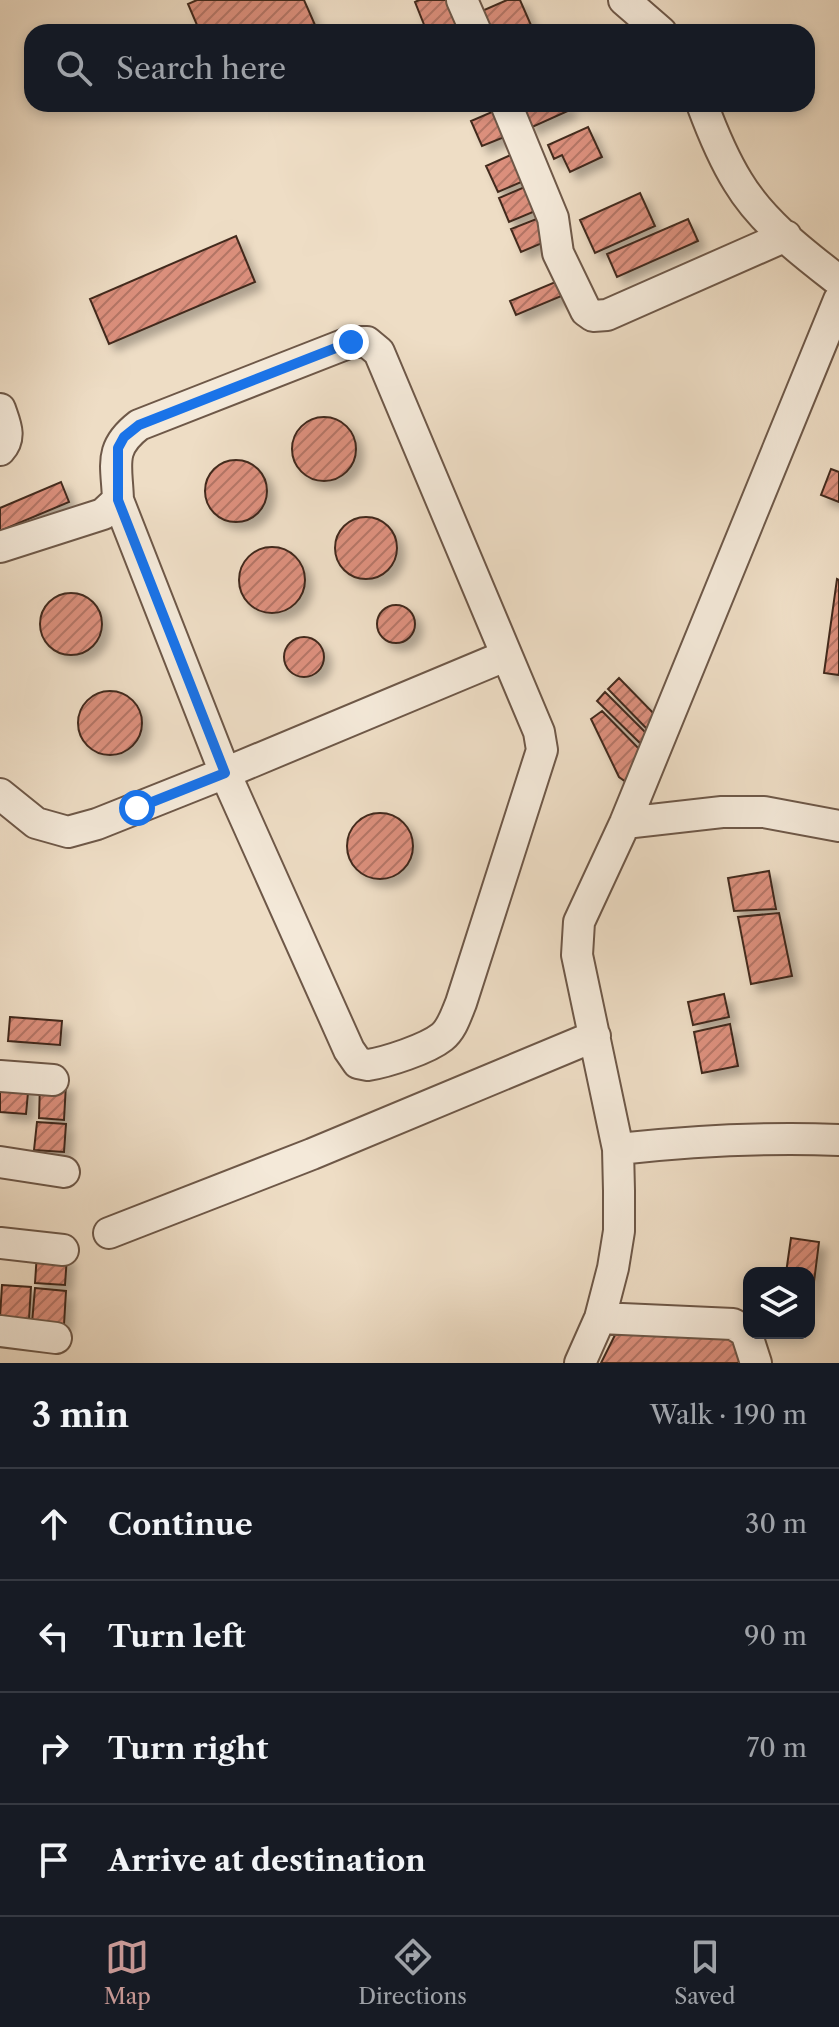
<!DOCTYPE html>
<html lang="en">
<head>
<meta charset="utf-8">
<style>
	body { margin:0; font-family:"Libre Caslon Text",serif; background:#242831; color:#f1f3f6 }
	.controls { position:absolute; right:24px; bottom:24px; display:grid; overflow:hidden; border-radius:16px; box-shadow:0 4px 12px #0003 }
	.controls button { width:72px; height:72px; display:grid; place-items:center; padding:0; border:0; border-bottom:2px solid #363941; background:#171b24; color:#f1f3f6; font:40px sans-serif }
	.stop { position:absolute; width:24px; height:24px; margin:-18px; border:6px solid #1a73e8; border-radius:50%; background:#fff }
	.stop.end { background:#1a73e8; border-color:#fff; box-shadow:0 2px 8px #0008 }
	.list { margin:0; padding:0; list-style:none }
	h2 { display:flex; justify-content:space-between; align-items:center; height:104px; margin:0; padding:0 32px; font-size:34px }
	h2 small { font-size:26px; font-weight:400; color:#9ea1a6 }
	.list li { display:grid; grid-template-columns:52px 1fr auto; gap:24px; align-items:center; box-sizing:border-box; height:112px; padding:0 32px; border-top:2px solid #363941 }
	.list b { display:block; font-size:30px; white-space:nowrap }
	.list em { font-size:26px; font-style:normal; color:#9ea1a6 }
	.icon { flex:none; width:44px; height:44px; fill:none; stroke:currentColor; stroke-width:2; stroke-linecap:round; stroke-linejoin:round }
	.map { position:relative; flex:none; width:839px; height:1363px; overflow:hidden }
	.search { position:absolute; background:#171b24; box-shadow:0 4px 12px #0003; left:24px; right:24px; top:24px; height:88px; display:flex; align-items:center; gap:20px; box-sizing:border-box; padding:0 28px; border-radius:24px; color:#9ea1a6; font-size:30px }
	.sheet { height:552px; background:#171b24 }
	nav { display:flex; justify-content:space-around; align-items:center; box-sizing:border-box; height:112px; border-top:2px solid #363941; background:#171b24; font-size:22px; color:#9ea1a6 }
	nav a { display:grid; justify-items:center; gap:4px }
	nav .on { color:#c59692 }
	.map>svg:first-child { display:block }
	.building { fill:url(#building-hatch); stroke:#432b1f; stroke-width:2; filter:url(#shadow) }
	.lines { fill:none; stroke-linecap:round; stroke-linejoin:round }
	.minor-casing { stroke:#6e5848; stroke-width:34 }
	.minor { stroke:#f4e9d9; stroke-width:30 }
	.route { stroke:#1a73e8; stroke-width:10 }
</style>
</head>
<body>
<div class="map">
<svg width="839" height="1363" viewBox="0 0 839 1363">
	<defs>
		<pattern id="building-hatch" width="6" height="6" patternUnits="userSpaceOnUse" patternTransform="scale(2)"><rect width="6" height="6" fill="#db8f7c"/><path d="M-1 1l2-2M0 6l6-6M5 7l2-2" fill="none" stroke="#b37565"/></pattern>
		<filter id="shadow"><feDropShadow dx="7" dy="7" stdDeviation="4" flood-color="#0004"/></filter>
	</defs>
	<rect width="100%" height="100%" fill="#eeddc5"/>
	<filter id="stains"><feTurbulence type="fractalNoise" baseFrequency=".0025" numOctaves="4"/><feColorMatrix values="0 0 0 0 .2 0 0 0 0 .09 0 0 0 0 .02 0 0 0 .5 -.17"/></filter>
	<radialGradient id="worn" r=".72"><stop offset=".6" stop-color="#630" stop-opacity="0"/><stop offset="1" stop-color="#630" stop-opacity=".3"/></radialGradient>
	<path class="building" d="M 197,0 L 304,0 L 315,25 L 299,32 L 200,32 L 188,4 Z
		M 419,0 L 455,0 L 464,23 L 443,32 L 427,32 L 415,2 Z
		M 507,0 L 520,0 L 534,32 L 482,32 L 475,14 Z
		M 536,104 L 567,104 L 570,110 L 530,128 L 522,110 Z
		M 501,108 L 512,134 L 482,146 L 471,121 Z
		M 588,127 L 602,157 L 570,172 L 562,155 L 554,159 L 548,145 Z
		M 522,150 L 533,177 L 498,192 L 486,166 Z
		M 534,183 L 545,207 L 509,222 L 499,198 Z
		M 640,193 L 655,226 L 595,253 L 580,220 Z
		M 544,216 L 554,238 L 521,252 L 511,229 Z
		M 688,219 L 698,241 L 617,277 L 607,254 Z
		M 236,236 L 255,282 L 109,344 L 90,299 Z
		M 565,278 L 571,292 L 516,315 L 510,301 Z
		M292 449a32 32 0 1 1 64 0a32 32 0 1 1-64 0Z
		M205 491a31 31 0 1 1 62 0a31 31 0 1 1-62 0Z
		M 831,469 L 839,472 L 839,502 L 821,495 Z
		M 61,482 L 69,502 L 0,531 L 0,508 Z
		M335 548a31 31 0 1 1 62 0a31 31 0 1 1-62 0Z
		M239 580a33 33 0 1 1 66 0a33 33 0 1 1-66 0Z
		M 837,579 L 839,580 L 839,675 L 824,673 Z
		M40 624a31 31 0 1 1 62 0a31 31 0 1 1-62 0Z
		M377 624a19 19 0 1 1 38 0a19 19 0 1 1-38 0Z
		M284 657a20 20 0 1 1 40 0a20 20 0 1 1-40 0Z
		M 619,678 L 660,720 L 649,731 L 608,689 Z
		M78 723a32 32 0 1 1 64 0a32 32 0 1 1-64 0Z
		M 605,692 L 652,739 L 644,747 L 597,701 Z
		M 602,711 L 646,756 L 633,787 L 619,777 L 591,719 Z
		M347 846a33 33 0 1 1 66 0a33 33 0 1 1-66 0Z
		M 769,871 L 776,909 L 734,911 L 728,878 Z
		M 779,913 L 792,976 L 751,984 L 738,917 Z
		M 724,994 L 729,1017 L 693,1025 L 688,1002 Z
		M 10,1017 L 62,1021 L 60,1045 L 8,1041 Z
		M 730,1024 L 738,1066 L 702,1073 L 694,1032 Z
		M 0,1079 L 29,1082 L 26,1114 L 0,1112 Z
		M 40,1083 L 66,1084 L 64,1120 L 39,1118 Z
		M 37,1122 L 66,1124 L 64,1152 L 34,1150 Z
		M 791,1238 L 819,1242 L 811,1306 L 809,1273 L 786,1273 Z
		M 37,1253 L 67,1256 L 65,1285 L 35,1283 Z
		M 2,1285 L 31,1287 L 29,1319 L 0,1317 Z
		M 35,1288 L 66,1291 L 64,1325 L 32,1323 Z
		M 622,1321 L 738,1326 L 750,1363 L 601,1363 Z"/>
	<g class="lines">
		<g class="minor-casing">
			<path id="minor" d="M 462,0 L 476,32
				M 624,0 L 661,32
				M 506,104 L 553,218 L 558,253 L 586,311 L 593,316 L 607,315 L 786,236
				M 702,104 C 712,131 723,158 738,182 C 762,222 803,253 839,281
				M 351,342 L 367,342 L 379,352 L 539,732 L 542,750 L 461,1003 C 456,1015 452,1029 442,1037 C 427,1049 387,1062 368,1065 L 358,1063 L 349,1050 L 225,773 L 118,500 C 117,465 108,449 139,425 Z
				M 0,409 C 5,424 12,437 0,450
				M 0,547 L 103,514 L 118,500
				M 0,794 L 36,823 L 68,832 L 97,824 L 225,773 L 505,656
				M 625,823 L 722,812 L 764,812 L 839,826
				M 0,1076 L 53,1080
				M 618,1149 C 692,1141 765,1137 839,1140
				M 0,1162 L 64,1172
				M 109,1233 L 312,1154 L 595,1036
				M 0,1243 L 63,1250
				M 600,1318 L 733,1324 L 746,1332 L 756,1363
				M 0,1331 L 56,1338
				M 580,1363 L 600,1318 L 613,1268 L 619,1231 L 619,1191 L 618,1149 L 577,955 L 579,922 L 625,823 L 839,300"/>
		</g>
		<use href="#minor" class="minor"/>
	</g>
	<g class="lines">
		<path class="route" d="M 137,808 L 225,773 L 118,500 L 118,448 L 124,437 L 139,425 L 351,342"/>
	</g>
	<rect width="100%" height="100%" filter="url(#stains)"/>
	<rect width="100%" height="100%" fill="url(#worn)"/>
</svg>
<div class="controls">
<button><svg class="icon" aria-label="layers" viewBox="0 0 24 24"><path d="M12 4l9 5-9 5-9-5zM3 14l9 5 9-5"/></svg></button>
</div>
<div class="stop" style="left:137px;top:808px"></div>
<div class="stop end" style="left:351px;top:342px"></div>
<div class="search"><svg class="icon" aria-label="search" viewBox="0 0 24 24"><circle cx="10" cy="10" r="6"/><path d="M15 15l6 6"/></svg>Search here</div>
</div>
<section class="sheet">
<h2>3 min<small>Walk · 190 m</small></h2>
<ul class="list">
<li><svg class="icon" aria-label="ahead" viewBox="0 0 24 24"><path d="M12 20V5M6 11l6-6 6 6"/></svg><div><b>Continue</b></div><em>30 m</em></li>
<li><svg class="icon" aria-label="left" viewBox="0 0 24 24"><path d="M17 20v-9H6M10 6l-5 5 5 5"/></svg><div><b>Turn left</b></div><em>90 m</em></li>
<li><svg class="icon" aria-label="right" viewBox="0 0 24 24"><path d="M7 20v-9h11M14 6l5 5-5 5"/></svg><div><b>Turn right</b></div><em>70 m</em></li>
<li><svg class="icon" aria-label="arrive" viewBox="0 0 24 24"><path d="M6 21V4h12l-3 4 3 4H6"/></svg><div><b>Arrive at destination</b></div></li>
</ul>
</section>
<nav>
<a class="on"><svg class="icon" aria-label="map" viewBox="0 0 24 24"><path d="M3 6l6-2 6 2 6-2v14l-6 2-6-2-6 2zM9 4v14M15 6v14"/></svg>Map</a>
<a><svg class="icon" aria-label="directions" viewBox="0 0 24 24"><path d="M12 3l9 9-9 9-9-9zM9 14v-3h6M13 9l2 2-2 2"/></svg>Directions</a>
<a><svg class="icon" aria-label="saved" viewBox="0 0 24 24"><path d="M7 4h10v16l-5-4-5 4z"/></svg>Saved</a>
</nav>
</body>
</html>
